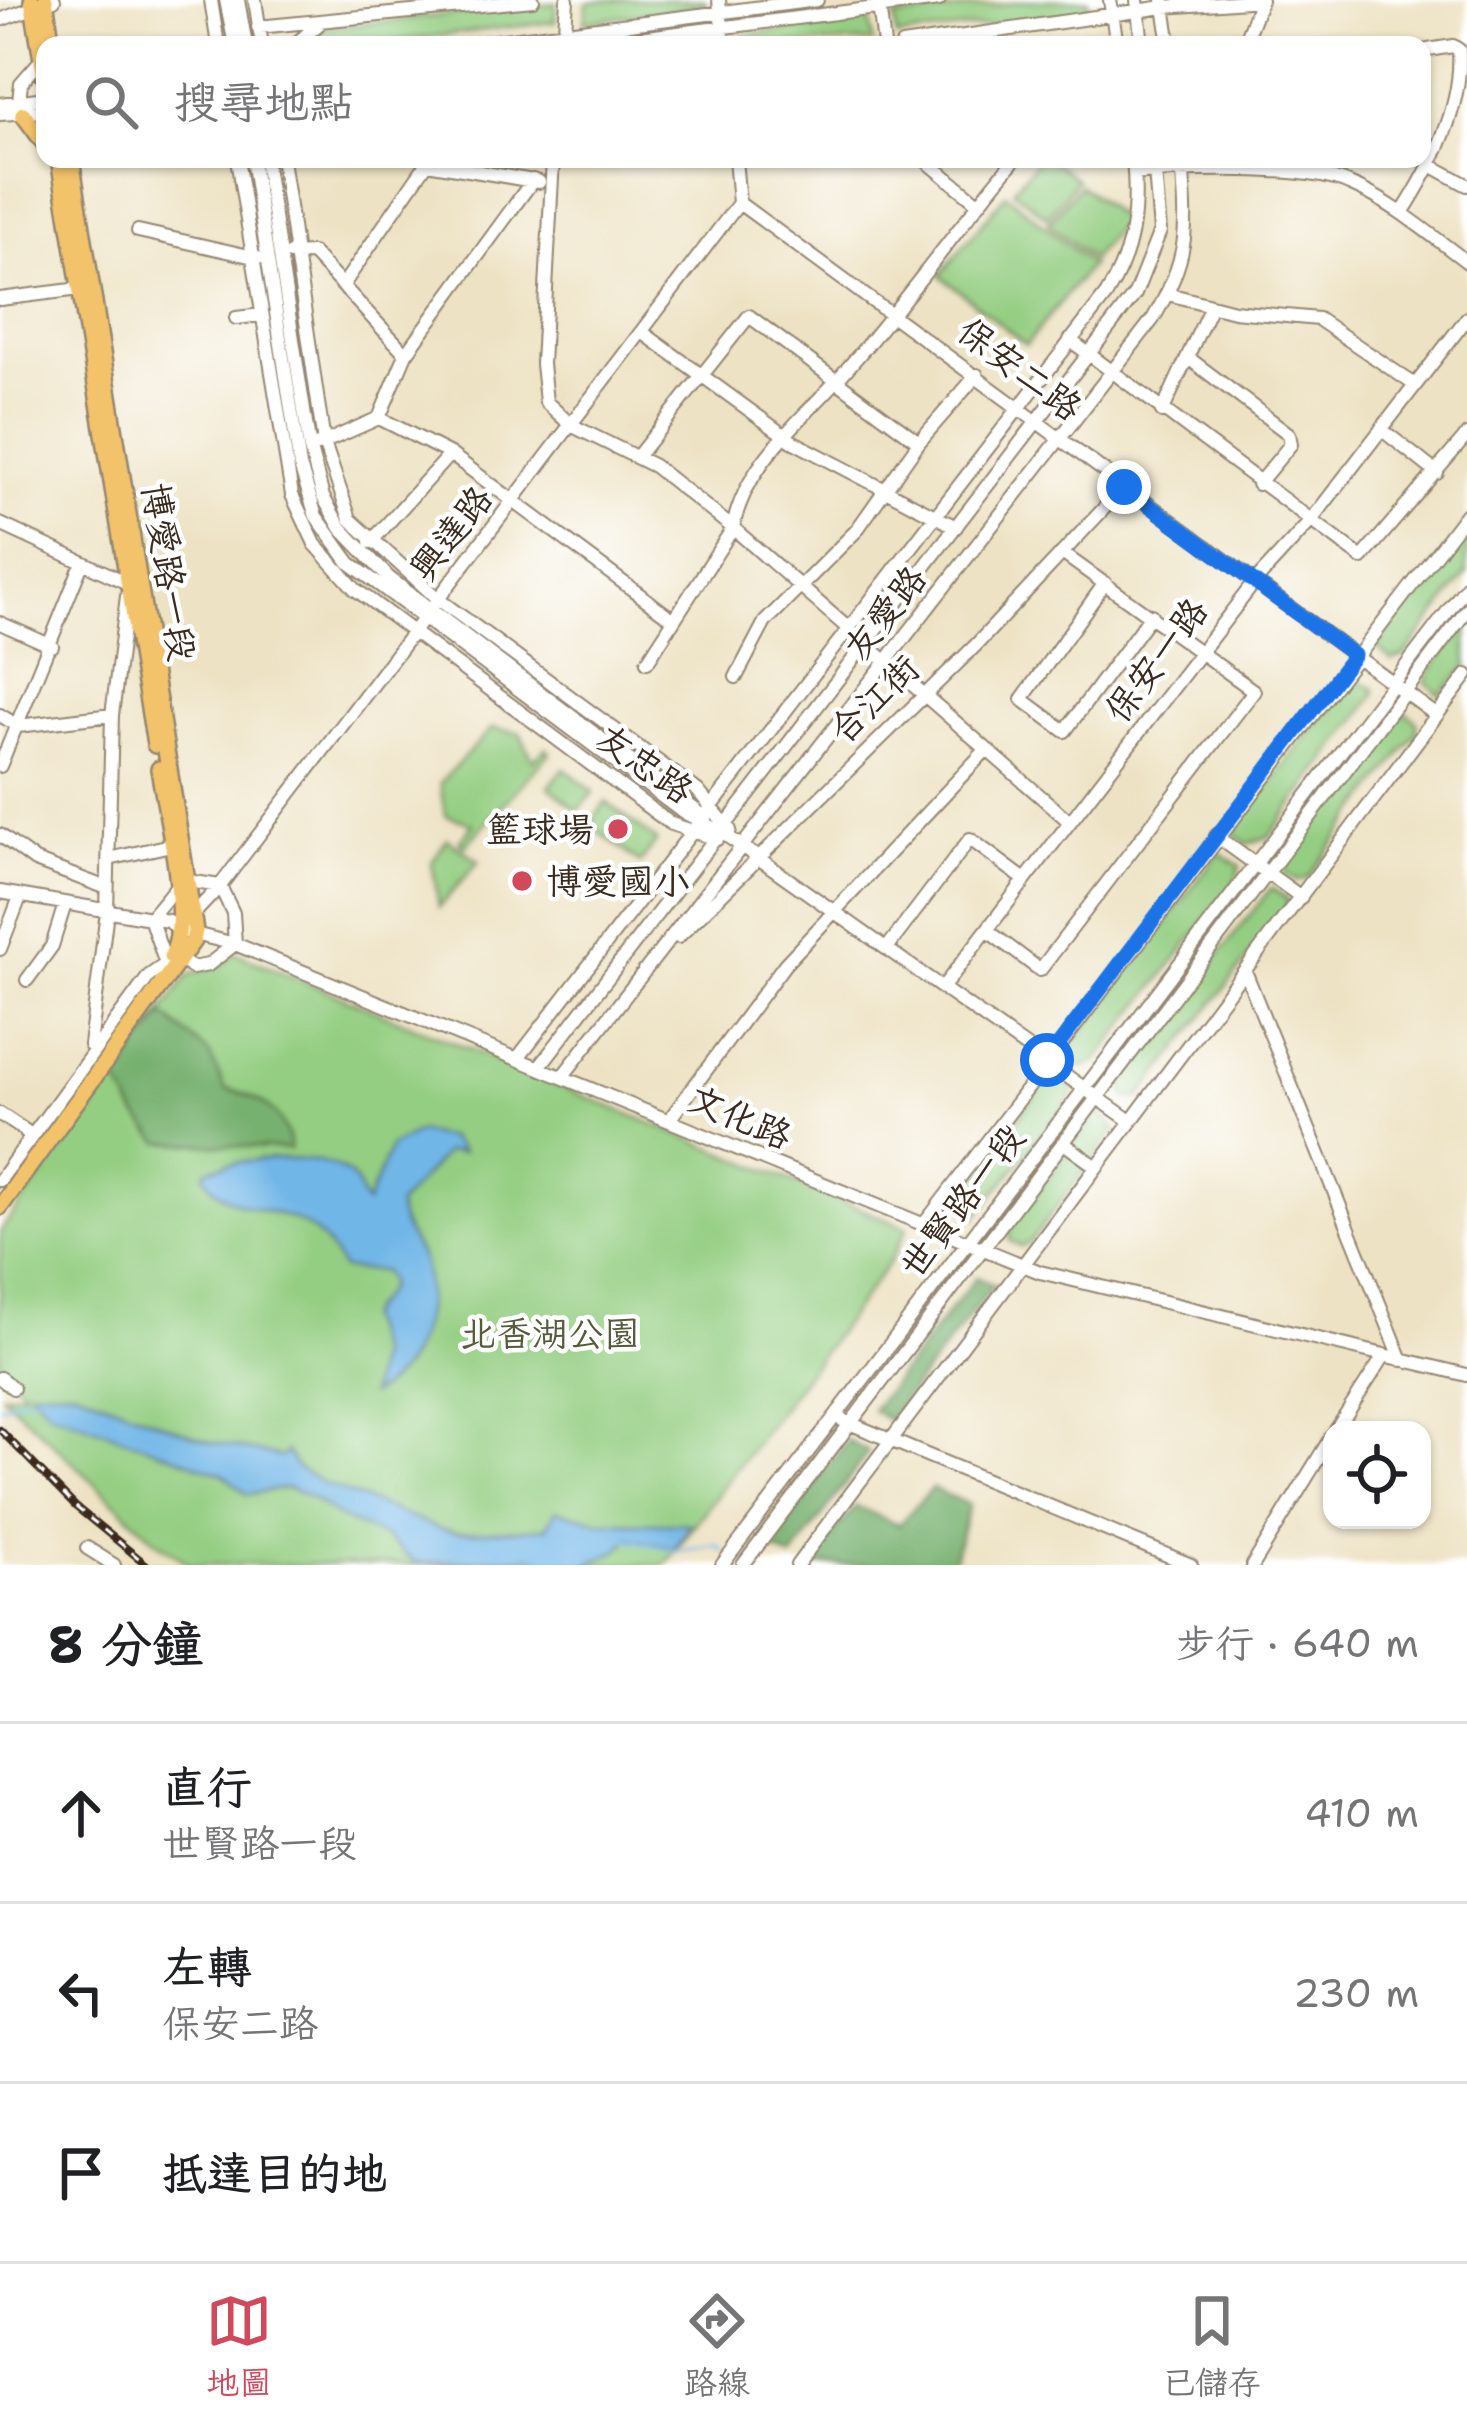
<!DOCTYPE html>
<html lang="zh-TW">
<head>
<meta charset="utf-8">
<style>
	body { margin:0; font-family:"Shantell Sans","LXGW WenKai TC",sans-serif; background:#f6f6f6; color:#202124 }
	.controls { position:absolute; right:36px; bottom:36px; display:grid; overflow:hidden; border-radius:24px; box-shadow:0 3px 9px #0004 }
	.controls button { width:108px; height:108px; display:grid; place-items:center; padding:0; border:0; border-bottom:3px solid #e0e0e0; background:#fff; color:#202124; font:60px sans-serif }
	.stop { position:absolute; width:36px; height:36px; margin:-27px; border:9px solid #1a73e8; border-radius:50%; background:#fff }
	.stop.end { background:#1a73e8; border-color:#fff; box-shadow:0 3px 12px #0008 }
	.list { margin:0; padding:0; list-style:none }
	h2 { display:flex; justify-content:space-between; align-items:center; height:156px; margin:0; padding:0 48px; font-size:51px }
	h2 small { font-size:39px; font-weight:400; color:#757577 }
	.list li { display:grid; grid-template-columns:78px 1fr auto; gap:36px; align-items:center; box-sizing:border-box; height:180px; padding:0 48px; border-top:3px solid #e0e0e0 }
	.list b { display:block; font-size:45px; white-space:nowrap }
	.list p { margin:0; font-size:39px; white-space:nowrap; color:#757577 }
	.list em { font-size:39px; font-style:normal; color:#757577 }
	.icon { flex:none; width:66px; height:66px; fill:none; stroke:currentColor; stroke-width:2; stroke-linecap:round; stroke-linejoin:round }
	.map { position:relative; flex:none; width:1467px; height:1565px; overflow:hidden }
	.search { position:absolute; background:#fff; box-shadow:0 3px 9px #0004; left:36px; right:36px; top:36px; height:132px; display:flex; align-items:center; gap:30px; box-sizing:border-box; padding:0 42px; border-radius:24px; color:#757577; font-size:45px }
	.sheet { height:696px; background:#fff }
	nav { display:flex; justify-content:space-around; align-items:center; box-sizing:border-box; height:168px; border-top:3px solid #e0e0e0; background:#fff; font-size:33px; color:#757577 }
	nav a { display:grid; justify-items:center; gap:6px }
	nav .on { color:#d1495b }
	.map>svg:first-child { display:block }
	.green { fill:#94ce82; stroke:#687c50; stroke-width:3 }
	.forest { fill:#77b170; stroke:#596e47; stroke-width:3 }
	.water { fill:#70b6e7; stroke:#567082; stroke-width:3 }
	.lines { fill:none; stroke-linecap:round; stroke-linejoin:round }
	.stream { stroke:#70b6e7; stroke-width:3 }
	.minor-casing { stroke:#948670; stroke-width:16 }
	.major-casing { stroke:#948670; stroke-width:20 }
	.minor { stroke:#fff; stroke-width:12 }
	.major { stroke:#f2c36a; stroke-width:15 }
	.rail-casing { stroke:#3b2a1e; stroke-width:8 }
	.rail { stroke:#fff; stroke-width:3; stroke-dasharray:9; stroke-linecap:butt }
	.route { stroke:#1a73e8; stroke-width:15 }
	.poi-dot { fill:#d1495b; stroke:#fff; stroke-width:4.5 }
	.labels { text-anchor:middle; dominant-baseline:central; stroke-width:9; stroke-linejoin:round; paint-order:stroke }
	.street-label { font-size:36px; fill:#3b2a1e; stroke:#fff }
	.poi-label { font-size:36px; fill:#3b2a1e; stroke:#fff; text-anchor:end }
	.park-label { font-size:36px; fill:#565b3c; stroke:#fff }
</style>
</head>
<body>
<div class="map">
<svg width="1467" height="1565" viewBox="0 0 1467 1565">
	<rect width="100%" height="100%" fill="#fff"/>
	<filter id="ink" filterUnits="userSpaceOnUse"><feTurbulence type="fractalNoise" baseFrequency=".00833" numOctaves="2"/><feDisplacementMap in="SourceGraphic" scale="24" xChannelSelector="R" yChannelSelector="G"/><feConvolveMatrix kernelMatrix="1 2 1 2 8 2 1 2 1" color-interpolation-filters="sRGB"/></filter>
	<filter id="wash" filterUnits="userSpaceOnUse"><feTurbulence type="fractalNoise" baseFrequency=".004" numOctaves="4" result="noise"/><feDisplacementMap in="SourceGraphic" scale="48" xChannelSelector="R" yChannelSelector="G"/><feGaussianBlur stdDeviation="2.7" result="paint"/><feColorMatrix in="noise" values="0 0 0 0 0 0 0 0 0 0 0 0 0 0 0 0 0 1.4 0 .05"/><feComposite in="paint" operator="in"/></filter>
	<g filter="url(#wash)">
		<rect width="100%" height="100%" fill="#ede2c3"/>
		<path class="green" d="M 602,0 L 705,0 L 706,5 L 585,22 L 587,3 Z
			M 1036,0 L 1088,0 L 1090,13 L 897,37 L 895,18 Z
			M 556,3 L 555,22 L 358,45 L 301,45 L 317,29 Z
			M 870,18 L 873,42 L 745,45 L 743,35 Z
			M 1038,159 L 1050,159 L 1077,180 L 1047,217 L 1013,190 Z
			M 1080,185 L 1123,220 L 1092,259 L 1048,223 Z
			M 1006,194 L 1091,264 L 1026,345 L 940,275 Z
			M 1467,524 L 1467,573 L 1404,656 L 1392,660 L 1378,648 L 1380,638 Z
			M 1467,623 L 1467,667 L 1440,695 L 1426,682 L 1429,673 Z
			M 1355,679 L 1375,689 L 1374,696 L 1270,836 L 1247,844 L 1235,835 L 1237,827 L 1346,684 Z
			M 1407,713 L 1417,722 L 1417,732 L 1308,878 L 1296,881 L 1286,874 L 1285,865 L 1392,720 Z
			M 492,728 L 520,733 L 533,760 L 546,748 L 550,753 L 465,846 L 459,841 L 473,824 L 445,815 L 440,783 Z
			M 564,768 L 594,792 L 578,811 L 549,787 Z
			M 606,802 L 657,841 L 640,863 L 589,825 Z
			M 447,839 L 479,861 L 439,907 L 432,862 Z
			M 1219,852 L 1240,866 L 1235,883 L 1096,1062 L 1082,1067 L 1070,1059 L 1069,1050 Z
			M 1271,888 L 1287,899 L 1287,908 L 1140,1098 L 1127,1098 L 1121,1080 Z
			M 235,953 L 907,1228 L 890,1261 L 665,1565 L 191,1565 L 157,1542 L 2,1395 L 24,1391 L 0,1366 L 0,1232 L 189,975 L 223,964 Z
			M 1061,1074 L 1074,1085 L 1073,1095 L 976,1217 L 969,1209 L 974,1177 L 1047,1079 Z
			M 1099,1111 L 1116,1129 L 1030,1242 L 1022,1247 L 1010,1241 L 1009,1228 Z"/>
		<path class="forest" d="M 164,1015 L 209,1053 L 225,1089 C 258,1096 286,1111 290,1149 L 161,1142 L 137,1116 L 115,1078 Z
			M 976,1277 L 994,1285 L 888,1420 L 872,1410 Z
			M 847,1440 L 868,1452 L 792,1558 L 770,1548 Z
			M 932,1488 L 969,1505 L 952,1565 L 809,1565 L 856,1506 L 898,1525 Z"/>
		<path class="water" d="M 418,1132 L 449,1138 L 462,1152 L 446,1152 L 398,1205 C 398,1229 417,1242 423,1264 C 436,1311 413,1375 370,1395 L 377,1355 L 366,1319 C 370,1299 400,1293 382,1271 L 342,1269 C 301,1186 238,1231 204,1175 L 207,1169 C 242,1158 327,1149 354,1180 C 360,1186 360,1197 366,1204 L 391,1146 Z
			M 74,1389 L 210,1442 L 282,1457 L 286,1451 L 296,1467 L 324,1484 L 437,1528 L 458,1533 L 546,1528 L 556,1510 L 602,1522 L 691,1524 L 675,1548 L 629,1539 L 616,1552 L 586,1565 L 551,1565 L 532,1557 L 416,1563 L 385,1537 L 340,1518 L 310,1497 L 288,1488 L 247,1494 L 223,1474 L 48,1410 L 29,1390 Z"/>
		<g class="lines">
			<path class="stream" d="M 0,1406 L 32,1395
				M 624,1539 L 679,1551 L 716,1545 L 724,1551"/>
		</g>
	</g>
	<g filter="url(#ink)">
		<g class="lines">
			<g class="minor-casing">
				<path id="minor" d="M 211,0 L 218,45
					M 226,0 L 235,45
					M 238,0 L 246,45
					M 255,0 L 262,45
					M 719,0 L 724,45
					M 1110,0 L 1117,45
					M 1137,0 L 1142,45
					M 1163,0 L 1170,45
					M 879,5 L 884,45
					M 0,20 L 54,0
					M 258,27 L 533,0
					M 294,45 L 318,25
					M 465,45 L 817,0
					M 564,45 L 567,0
					M 583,45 L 939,0
					M 902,45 L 1164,7 L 1261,0
					M 1243,45 L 1261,0
					M 19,101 L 21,83 L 42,59
					M 0,104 L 45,98
					M 0,114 L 45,111
					M 237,159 L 292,495 L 315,544 L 355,589 L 671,824 L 717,839
					M 252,159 L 300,466 L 316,516 L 350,563 L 681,811 L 720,831 L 1129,1120
					M 265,159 L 310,449 L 323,497 L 341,528 L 389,578 L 706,818
					M 282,159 L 324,443 L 350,519 L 438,599 L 698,791 L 730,830
					M 553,159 L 542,364 L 546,402 L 571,425 L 654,466 L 733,528 L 1070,822
					M 924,159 L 978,203
					M 1432,166 L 1467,185
					M 1134,174 C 1182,169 1307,165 1349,184 C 1393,202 1429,234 1467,262
					M 739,203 L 1436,715
					M 1402,213 C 1432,166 1463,107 1459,50 L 1453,46 L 1422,51
					M 138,231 L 258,258
					M 290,254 L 312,253 L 406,354
					M 343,285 L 427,163 L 539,182
					M 1168,294 L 1234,311 L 1318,319 L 1415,385
					M 0,299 L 88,288
					M 236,318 L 262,315
					M 642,332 L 792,441 L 956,527
					M 1070,340 L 1362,558 L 1467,435
					M 1191,360 L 1289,434 L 1291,444 L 1258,484
					M 1162,412 L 1211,306
					M 379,418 L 450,454 L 671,618
					M 1381,429 L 1437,473
					M 318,445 L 379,418 L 406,354 L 533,180
					M 637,457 L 749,316 L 919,442
					M 0,524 L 134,586
					M 371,542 L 450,454
					M 1105,583 L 1022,699 L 1065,731 L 1151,615
					M 0,623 L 52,646
					M 647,662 L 733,528 C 745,464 799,423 839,378 C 901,308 955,231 1015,159
					M 736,677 L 765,622 L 856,531 L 919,442 L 977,375
					M 0,715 L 18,726 L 112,715
					M 0,766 L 81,566
					M 0,835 L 35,861 L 107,888
					M 1216,836 L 1301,897
					M 109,859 L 171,845
					M 0,892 L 168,921 L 178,930 L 235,944 L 1040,1272 L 1467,1375
					M 190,918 L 220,886 L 739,203 L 735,159
					M 988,931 L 1040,970 L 1254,691 L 1062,553
					M 678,937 L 976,645 L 1124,487
					M 887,948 L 970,839 L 1025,880
					M 0,949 L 20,897
					M 179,959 L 192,968 L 208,965 L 235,944 L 233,913 L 220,886 L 188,881
					M 1245,971 L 1402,1360
					M 27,980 L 52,946 L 65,904
					M 943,987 L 1253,584 L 1310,522 L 1467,318
					M 90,1045 L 107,911 L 112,715 L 127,596
					M 517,1059 L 1106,295 C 1134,251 1138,211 1133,159
					M 539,1067 L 1135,294 L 1160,231 L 1154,159
					M 562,1077 L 1153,319 C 1191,255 1187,229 1182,159
					M 0,1114 L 27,1132
					M 669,1120 L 785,964 L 985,751
					M 1065,1144 L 1094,1165
					M 0,1180 L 149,976 L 166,964 L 150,918 L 175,888
					M 925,1223 L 1467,513
					M 0,1378 L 13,1388
					M 842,1420 L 1191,1565
					M 1336,1430 L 1384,1356
					M 87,1548 L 114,1565
					M 722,1565 L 1467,586
					M 743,1565 L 1467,610
					M 797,1565 L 1467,675
					M 1253,1565 L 1332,1436"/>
			</g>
			<g class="major-casing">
				<path id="major" d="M 32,0 L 45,77
					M 45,0 L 52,45
					M 23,114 L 45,144
					M 59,159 L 155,745
					M 159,769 C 166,813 193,920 171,957
					M 0,1207 L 193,941 L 195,931 L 71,159"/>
			</g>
			<use href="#minor" class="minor"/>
			<use href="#major" class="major"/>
			<g class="rail-casing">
				<path id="rail" d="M 0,1430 L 76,1507 L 147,1565"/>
			</g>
			<use href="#rail" class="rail"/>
		</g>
	</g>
	<g class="lines" filter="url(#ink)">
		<path class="route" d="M 1047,1060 L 1354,655 L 1124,487"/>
	</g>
	<g class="poi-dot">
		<circle cx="618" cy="829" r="12"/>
		<circle cx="522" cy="881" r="12"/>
	</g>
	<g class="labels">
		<g class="street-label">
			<text transform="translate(1020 369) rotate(37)">保安二路</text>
			<text transform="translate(451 533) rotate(-52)">興達路</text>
			<text transform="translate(169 572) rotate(81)">博愛路一段</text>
			<text transform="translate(885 613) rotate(-52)">友愛路</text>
			<text transform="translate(1156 660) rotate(-53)">保安一路</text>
			<text transform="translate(874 699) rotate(-44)">合江街</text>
			<text transform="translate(645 764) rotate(35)">友忠路</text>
			<text transform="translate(740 1117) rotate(23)">文化路</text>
			<text transform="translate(962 1201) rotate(-53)">世賢路一段</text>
		</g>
		<g class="poi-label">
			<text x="594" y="829">籃球場</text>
			<text x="546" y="881" text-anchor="start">博愛國小</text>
		</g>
		<g class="park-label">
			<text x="550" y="1333">北香湖公園</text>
		</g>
	</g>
</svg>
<div class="controls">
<button><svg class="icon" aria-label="locate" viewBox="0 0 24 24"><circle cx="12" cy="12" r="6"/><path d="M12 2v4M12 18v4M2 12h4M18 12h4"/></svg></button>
</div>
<div class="stop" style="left:1047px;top:1060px"></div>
<div class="stop end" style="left:1124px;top:487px"></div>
<div class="search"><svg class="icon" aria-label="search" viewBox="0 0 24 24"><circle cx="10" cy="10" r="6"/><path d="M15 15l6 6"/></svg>搜尋地點</div>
</div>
<section class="sheet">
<h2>8 分鐘<small>步行 · 640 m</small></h2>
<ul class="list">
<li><svg class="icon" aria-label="ahead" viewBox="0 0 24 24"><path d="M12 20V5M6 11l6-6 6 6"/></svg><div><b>直行</b><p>世賢路一段</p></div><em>410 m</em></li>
<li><svg class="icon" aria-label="left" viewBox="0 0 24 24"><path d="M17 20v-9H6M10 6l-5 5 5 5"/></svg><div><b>左轉</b><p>保安二路</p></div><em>230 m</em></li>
<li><svg class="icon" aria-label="arrive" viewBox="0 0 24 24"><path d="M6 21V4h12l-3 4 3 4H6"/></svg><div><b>抵達目的地</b></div></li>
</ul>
</section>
<nav>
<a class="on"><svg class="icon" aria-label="map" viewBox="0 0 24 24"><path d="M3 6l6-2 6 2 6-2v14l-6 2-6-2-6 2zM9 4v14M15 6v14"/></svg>地圖</a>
<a><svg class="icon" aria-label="directions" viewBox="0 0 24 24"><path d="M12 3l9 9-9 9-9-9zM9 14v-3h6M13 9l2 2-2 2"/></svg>路線</a>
<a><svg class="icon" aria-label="saved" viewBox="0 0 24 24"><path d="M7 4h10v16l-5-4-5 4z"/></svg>已儲存</a>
</nav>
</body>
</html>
